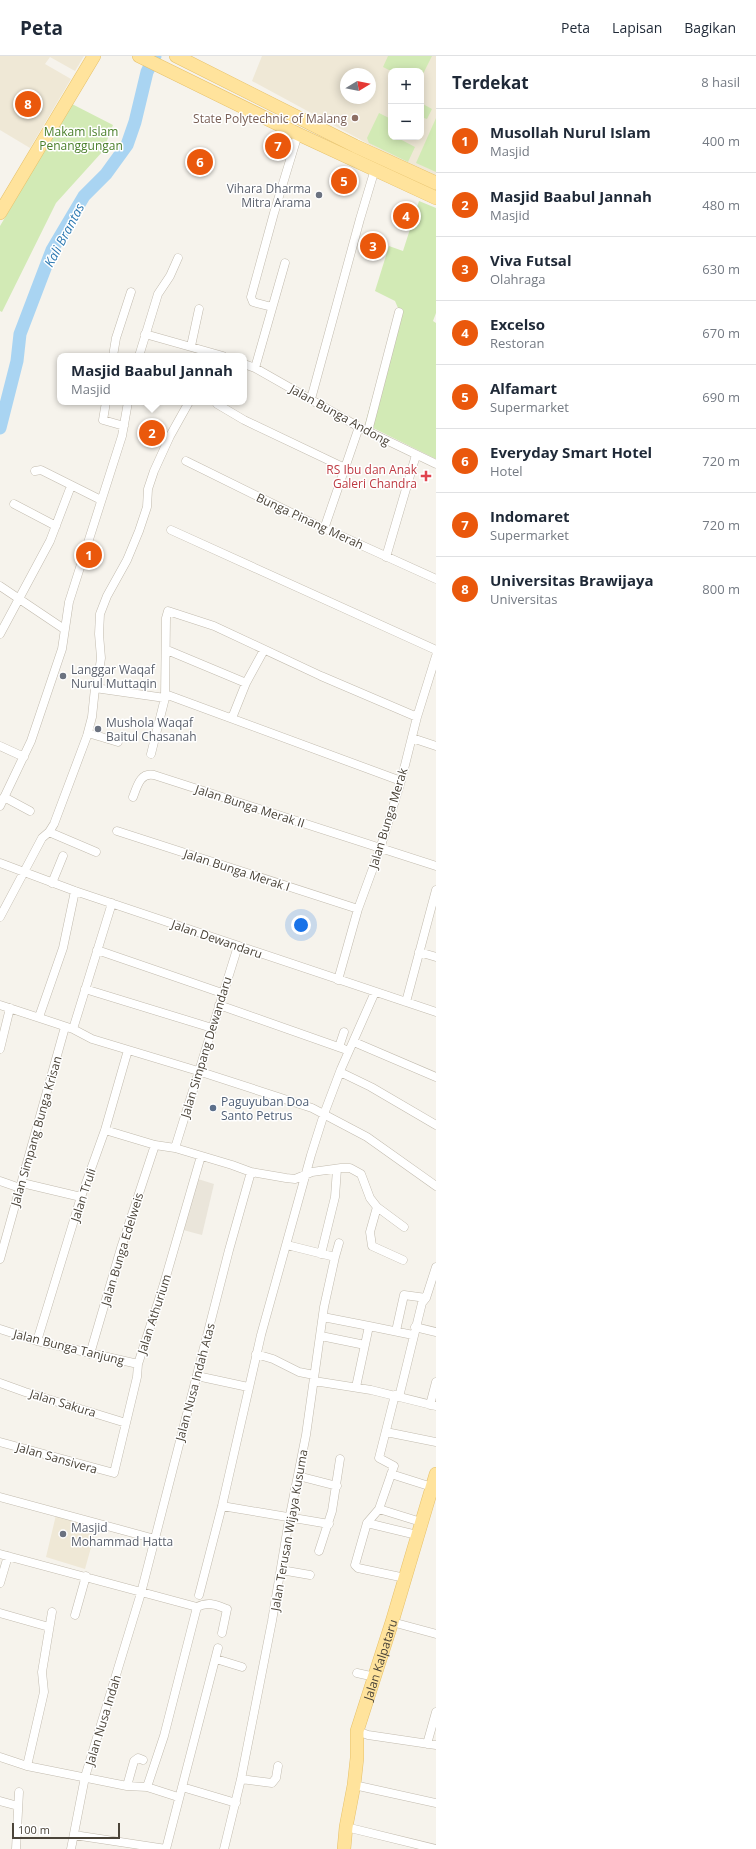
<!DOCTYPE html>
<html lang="id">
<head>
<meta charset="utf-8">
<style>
	body { margin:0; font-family:"Open Sans",sans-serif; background:#f6f6f7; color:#1f2937 }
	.controls { position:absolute; right:12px; top:12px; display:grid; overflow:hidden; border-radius:8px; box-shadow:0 2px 10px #0003 }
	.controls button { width:36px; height:36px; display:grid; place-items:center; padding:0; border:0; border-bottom:1px solid #e0e1e3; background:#fff; color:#1f2937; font:20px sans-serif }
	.compass { position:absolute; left:340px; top:12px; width:36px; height:36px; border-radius:50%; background:#fff; box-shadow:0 2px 10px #0003; rotate:80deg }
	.scale { position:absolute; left:12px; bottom:10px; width:108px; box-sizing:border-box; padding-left:4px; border:2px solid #4b4439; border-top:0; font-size:11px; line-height:14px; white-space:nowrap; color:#4b4439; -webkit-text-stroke:3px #fff; paint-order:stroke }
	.you { position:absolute; left:301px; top:869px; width:14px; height:14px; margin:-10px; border:3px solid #fff; border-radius:50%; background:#1a73e8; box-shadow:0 0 0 6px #1a73e833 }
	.badge { display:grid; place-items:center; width:26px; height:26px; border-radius:50%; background:#ea580c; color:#fff; font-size:13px; font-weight:700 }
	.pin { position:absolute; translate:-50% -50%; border:2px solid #fff; box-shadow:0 1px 4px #0006 }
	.popup { position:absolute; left:57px; top:297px; width:190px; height:52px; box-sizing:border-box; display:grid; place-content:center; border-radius:8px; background:#fff; filter:drop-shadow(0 1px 3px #0005); font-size:13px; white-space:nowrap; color:#747a83 }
	.popup b { font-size:15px; color:#1f2937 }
	.popup::after { content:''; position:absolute; left:50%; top:100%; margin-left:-8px; border:8px solid transparent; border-top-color:#fff }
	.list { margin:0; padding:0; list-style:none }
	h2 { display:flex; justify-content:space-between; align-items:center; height:52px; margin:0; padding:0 16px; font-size:17px }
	h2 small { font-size:13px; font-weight:400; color:#747a83 }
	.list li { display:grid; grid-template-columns:26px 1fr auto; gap:12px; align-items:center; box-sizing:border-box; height:64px; padding:0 16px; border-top:1px solid #e0e1e3 }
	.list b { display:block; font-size:15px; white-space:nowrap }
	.list p { margin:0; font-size:13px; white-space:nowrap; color:#747a83 }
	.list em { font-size:13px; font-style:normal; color:#747a83 }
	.map { position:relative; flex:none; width:436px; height:1793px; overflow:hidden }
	header { display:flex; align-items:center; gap:24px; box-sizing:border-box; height:56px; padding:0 20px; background:#fff; border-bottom:1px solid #e0e1e3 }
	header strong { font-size:19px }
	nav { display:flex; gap:22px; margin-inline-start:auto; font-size:14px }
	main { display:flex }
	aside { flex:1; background:#fff }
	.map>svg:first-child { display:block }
	.residential { fill:#eae5da }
	.education { fill:#efe8d6; fill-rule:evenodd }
	.green { fill:#d2eab5 }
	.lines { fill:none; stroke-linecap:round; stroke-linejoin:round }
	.river { stroke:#a9d4f2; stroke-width:13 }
	.minor-casing { stroke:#c2bbae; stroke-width:9 }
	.primary-casing { stroke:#e6c16a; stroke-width:14 }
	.minor { stroke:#fff; stroke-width:8 }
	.primary { stroke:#ffe39c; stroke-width:13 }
	.education-dot { fill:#8d6e63; stroke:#fff; stroke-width:1.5 }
	.worship-dot { fill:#6b7280; stroke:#fff; stroke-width:1.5 }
	.health-dot { fill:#e0444e; stroke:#fff; stroke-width:1.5 }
	.service-dot { fill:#5c6f8a; stroke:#fff; stroke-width:1.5 }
	.labels { text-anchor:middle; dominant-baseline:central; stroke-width:3; stroke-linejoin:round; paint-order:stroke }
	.education-label { font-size:12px; fill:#785e54; stroke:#fff; text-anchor:end }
	.park-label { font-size:12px; fill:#4a7f2a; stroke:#fff }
	.worship-label { font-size:12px; fill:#5b616d; stroke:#fff; text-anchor:start }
	.street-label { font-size:12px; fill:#4b4439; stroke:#fff }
	.health-label { font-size:12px; fill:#be3a42; stroke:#fff; text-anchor:end }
	.service-label { font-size:12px; fill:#4e5e75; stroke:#fff; text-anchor:start }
	.water-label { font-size:13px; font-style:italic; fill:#2e7ab2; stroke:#fff }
</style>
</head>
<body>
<header>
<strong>Peta</strong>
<nav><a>Peta</a><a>Lapisan</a><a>Bagikan</a></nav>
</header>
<main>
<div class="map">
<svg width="436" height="1793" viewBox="0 0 436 1793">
	<rect width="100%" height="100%" fill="#f6f3ec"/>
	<path class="residential" d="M 198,1123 L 214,1128 L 202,1179 L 183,1174 Z"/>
	<path class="education" d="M 0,0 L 84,0 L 75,15 L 50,1 L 45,8 L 71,23 L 30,92 L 0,74 Z
		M 262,0 L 436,0 L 436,121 L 385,97 L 252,25 ZM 391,15 L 421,15 L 421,81 L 391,81 ZM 346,18 L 370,18 L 370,42 L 346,42 Z
		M 56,1459 L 97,1470 L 85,1513 L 46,1501 Z"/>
	<path class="green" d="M 388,0 L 432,0 L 421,22 L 421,15 L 391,15 L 383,11 Z
		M 421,47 L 432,53 L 427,63 L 421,61 Z
		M 72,48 L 113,69 L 103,95 L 56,147 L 2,256 L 0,255 L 0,170 Z
		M 379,57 L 391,63 L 391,81 L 396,81 L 415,91 L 408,106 L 369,87 L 367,82 Z
		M 436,62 L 436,116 L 416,107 Z
		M 419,145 L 436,152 L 436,257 L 433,265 L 436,267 L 436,403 L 365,368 L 398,252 L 395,245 L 375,235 L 389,190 L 403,195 Z"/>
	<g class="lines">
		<path class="river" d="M 0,372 L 17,305 L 20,278 L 52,194 L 84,140 L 106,118 L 127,89 L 135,66 L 147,16 L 155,0"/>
		<g class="minor-casing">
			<path id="minor" d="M 272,251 L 253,246 L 251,241 L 274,157 L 298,78
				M 145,278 L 223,300
				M 191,290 L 199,253
				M 113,300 L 116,282 L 131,236
				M 139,300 L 158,238 L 170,220 L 178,202
				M 244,308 L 255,312 L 359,371 L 436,408
				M 255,312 L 285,207
				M 311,343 L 360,163 L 375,113
				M 106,346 L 103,364 L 124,370
				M 217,348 L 244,364 L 345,412
				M 368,375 L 399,256
				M 186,405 L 308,465 L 436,523
				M 35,415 L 41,414 L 101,444
				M 14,448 L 56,470
				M 324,473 L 359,371
				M 171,474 L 436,594
				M 386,501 L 416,399
				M 0,530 L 64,573
				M 0,578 L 50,485 L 71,430
				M 167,594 L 246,627
				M 95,632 L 165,642
				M 165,638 L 401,725
				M 232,662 L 246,627 L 264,594
				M 88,677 L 118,686
				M 412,682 L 436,690
				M 0,690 L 24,701
				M 151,698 L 165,642 L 166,562 L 168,555 L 214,570 L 321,620 L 417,661
				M 4,741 L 30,755
				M 133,741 C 137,731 140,716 154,719 L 436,810
				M 0,750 L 31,685 L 62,593 L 69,546 L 122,380 L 128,346
				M 117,775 L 358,853
				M 49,776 L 96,796
				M 0,807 L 75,835 L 436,956
				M 52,827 L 63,800
				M 0,861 L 42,782 L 49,776 L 54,768 L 87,680 L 92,661 L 95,632 L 98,624 L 101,602 L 99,578 L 100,558 L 107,540 L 127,504 L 139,475 L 147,451 L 148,433 L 154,415 L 170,380 L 189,346
				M 97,894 L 222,937
				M 419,896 L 436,901
				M 338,924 L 358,853 L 380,793 L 401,725 L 417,661 L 436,600
				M 85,933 L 212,972
				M 406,946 L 436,834
				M 0,949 L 73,973 L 92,983 L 198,1015 L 312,1052 L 367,1081 L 436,1130
				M 219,949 L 344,993
				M 39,961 L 63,892 L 75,835
				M 73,973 L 112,847
				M 354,986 L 436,1021
				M 339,991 L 344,976
				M 0,993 L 10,952
				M 340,1016 L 371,1031 L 436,1069
				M 105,1074 L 155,1089 L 175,1092 L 232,1109 L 251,1116 L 286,1122 L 295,1123 L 312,1116 L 341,1112 L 350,1112 L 361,1118 L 370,1142 L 377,1151 L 404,1171
				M 175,1092 L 238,890
				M 0,1125 L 20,1132
				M 22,1127 L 81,1141
				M 377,1151 L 370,1176 L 372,1190 L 403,1204
				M 321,1198 L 335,1141 L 337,1113
				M 335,1201 L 339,1187
				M 0,1203 L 65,971
				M 323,1261 L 369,1270
				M 415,1271 L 436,1276
				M 0,1273 L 37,1285 L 138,1308
				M 396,1275 L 404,1239 L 426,1242
				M 321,1280 L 365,1289
				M 37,1285 L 81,1141 L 105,1074 L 128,994
				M 90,1298 L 121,1192 L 155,1089
				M 256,1298 L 273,1303 L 299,1316 L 314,1319
				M 197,1320 L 248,1331
				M 314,1325 L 371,1334 L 436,1350
				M 0,1327 L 25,1336 L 126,1367
				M 356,1331 L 369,1270 L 413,1279
				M 395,1339 L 379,1402 L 394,1410 L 379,1453 L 367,1467 L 355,1509 L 358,1512 L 405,1522
				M 399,1341 L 422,1247 L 426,1242 L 436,1211
				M 430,1349 L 436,1326
				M 386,1376 L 436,1386
				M 0,1386 L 114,1417 L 137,1321 L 138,1308 L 163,1231 L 201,1100
				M 391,1418 L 432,1431
				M 298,1420 L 337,1430
				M 0,1441 L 155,1483
				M 222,1450 L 329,1468
				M 379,1453 L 421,1466
				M 367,1467 L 417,1479
				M 319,1495 L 332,1455 L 340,1403
				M 0,1498 L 197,1551 C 208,1545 216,1549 227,1553 L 222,1577
				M 281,1514 L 310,1519
				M 0,1527 L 8,1500
				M 199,1539 L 222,1450 L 261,1279 L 311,1099 L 324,1058 L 341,1013 L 375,936
				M 0,1557 L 49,1571
				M 75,1559 L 86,1520
				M 392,1566 L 436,1578
				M 216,1603 L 242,1611
				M 357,1617 L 375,1621
				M 357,1675 L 368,1679 L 436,1689
				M 427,1688 L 436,1656
				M 0,1701 L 27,1710 L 127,1730 L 147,1731 L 164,1680 L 197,1551
				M 27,1710 L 44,1636 L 42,1616 L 52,1556
				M 241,1723 L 272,1727 L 276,1722 L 278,1710
				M 354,1729 L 436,1747
				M 127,1730 L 134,1705 L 138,1702 L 143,1704
				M 147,1731 L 178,1741
				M 182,1731 L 236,1747
				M 0,1745 L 18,1750
				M 346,1771 L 436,1793
				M 74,1779 L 166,1793
				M 16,1793 L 19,1736
				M 71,1793 L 85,1721 L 141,1537 L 229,1194 L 251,1116
				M 166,1793 L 218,1592
				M 224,1793 L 241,1723 L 272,1565 L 289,1464 L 306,1379 L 324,1251 L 335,1201 L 287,1189"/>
		</g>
		<g class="primary-casing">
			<g id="primary">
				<path d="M 139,0 L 298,78 L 436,142"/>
				<path d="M 176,0 L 355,90 L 436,127"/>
				<path d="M 0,157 L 94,0"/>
				<path id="s1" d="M 344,1793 L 346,1771 L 354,1729 L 357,1702 L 357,1675 L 392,1566 L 436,1418"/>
			</g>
		</g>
		<use href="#minor" class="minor"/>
		<use href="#primary" class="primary"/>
	</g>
	<circle class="education-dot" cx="355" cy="62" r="4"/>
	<g class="worship-dot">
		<circle cx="319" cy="139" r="4"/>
		<circle cx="63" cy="620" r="4"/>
		<circle cx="98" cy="673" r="4"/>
		<circle cx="63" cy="1478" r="4"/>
	</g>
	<path class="health-dot" d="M424 414h4v4h4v4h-4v4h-4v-4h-4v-4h4z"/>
	<circle class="service-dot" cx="213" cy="1052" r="4"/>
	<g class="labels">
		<g class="education-label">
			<text x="347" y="62">State Polytechnic of Malang</text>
		</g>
		<g class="park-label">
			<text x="81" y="75">Makam Islam<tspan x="81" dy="14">Penanggungan</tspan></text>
		</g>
		<g class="worship-label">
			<text x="311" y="132" text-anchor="end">Vihara Dharma<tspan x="311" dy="14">Mitra Arama</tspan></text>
			<text x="71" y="613">Langgar Waqaf<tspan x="71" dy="14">Nurul Muttaqin</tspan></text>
			<text x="106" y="666">Mushola Waqaf<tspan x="106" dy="14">Baitul Chasanah</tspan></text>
			<text x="71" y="1471">Masjid<tspan x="71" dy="14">Mohammad Hatta</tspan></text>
		</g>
		<g class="street-label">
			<text transform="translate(340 359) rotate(29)">Jalan Bunga Andong</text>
			<text transform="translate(310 465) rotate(25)">Bunga Pinang Merah</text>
			<text transform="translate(250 750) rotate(18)">Jalan Bunga Merak II</text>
			<text transform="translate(388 762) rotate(-73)">Jalan Bunga Merak</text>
			<text transform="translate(237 814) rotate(18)">Jalan Bunga Merak I</text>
			<text transform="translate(217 883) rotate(19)">Jalan Dewandaru</text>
			<text transform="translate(206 991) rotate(-73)">Jalan Simpang Dewandaru</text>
			<text transform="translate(36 1075) rotate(-74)">Jalan Simpang Bunga Krisan</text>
			<text transform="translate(83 1139) rotate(-72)">Jalan Truli</text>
			<text transform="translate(122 1193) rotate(-73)">Jalan Bunga Edelweis</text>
			<text transform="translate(154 1258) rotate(-72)">Jalan Athurium</text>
			<text transform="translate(69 1291) rotate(14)">Jalan Bunga Tanjung</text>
			<text transform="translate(195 1326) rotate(-75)">Jalan Nusa Indah Atas</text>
			<text transform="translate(63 1347) rotate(17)">Jalan Sakura</text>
			<text transform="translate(57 1402) rotate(16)">Jalan Sansivera</text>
			<text transform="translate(289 1474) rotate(-80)">Jalan Terusan Wijaya Kusuma</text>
			<text stroke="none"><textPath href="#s1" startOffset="194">Jalan Kalpataru</textPath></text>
			<text transform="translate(103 1664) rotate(-73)">Jalan Nusa Indah</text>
		</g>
		<g class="health-label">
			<text x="417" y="413">RS Ibu dan Anak<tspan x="417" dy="14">Galeri Chandra</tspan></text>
		</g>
		<g class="service-label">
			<text x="221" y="1045">Paguyuban Doa<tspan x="221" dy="14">Santo Petrus</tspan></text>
		</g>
		<g class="water-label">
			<text transform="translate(64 179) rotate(-62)">Kali Brantas</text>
		</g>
	</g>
</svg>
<div class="controls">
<button>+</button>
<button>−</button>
</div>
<svg class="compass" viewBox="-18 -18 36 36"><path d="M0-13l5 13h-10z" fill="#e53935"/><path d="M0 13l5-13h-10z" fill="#747a83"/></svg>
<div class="scale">100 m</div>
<div class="you"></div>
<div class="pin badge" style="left:89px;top:499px">1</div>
<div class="pin badge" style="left:152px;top:377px">2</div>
<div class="popup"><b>Masjid Baabul Jannah</b>Masjid</div>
<div class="pin badge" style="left:373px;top:190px">3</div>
<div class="pin badge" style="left:406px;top:160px">4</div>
<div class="pin badge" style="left:344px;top:125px">5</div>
<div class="pin badge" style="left:200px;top:106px">6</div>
<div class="pin badge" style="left:278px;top:90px">7</div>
<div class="pin badge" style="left:28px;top:48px">8</div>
</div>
<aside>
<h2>Terdekat<small>8 hasil</small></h2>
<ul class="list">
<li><span class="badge">1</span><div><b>Musollah Nurul Islam</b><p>Masjid</p></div><em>400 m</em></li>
<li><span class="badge">2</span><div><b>Masjid Baabul Jannah</b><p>Masjid</p></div><em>480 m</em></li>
<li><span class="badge">3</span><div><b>Viva Futsal</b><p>Olahraga</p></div><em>630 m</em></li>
<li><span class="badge">4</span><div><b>Excelso</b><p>Restoran</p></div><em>670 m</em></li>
<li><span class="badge">5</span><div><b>Alfamart</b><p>Supermarket</p></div><em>690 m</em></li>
<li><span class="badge">6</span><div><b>Everyday Smart Hotel</b><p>Hotel</p></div><em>720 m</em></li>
<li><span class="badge">7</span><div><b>Indomaret</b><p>Supermarket</p></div><em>720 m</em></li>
<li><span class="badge">8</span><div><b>Universitas Brawijaya</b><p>Universitas</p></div><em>800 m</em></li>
</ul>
</aside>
</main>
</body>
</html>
